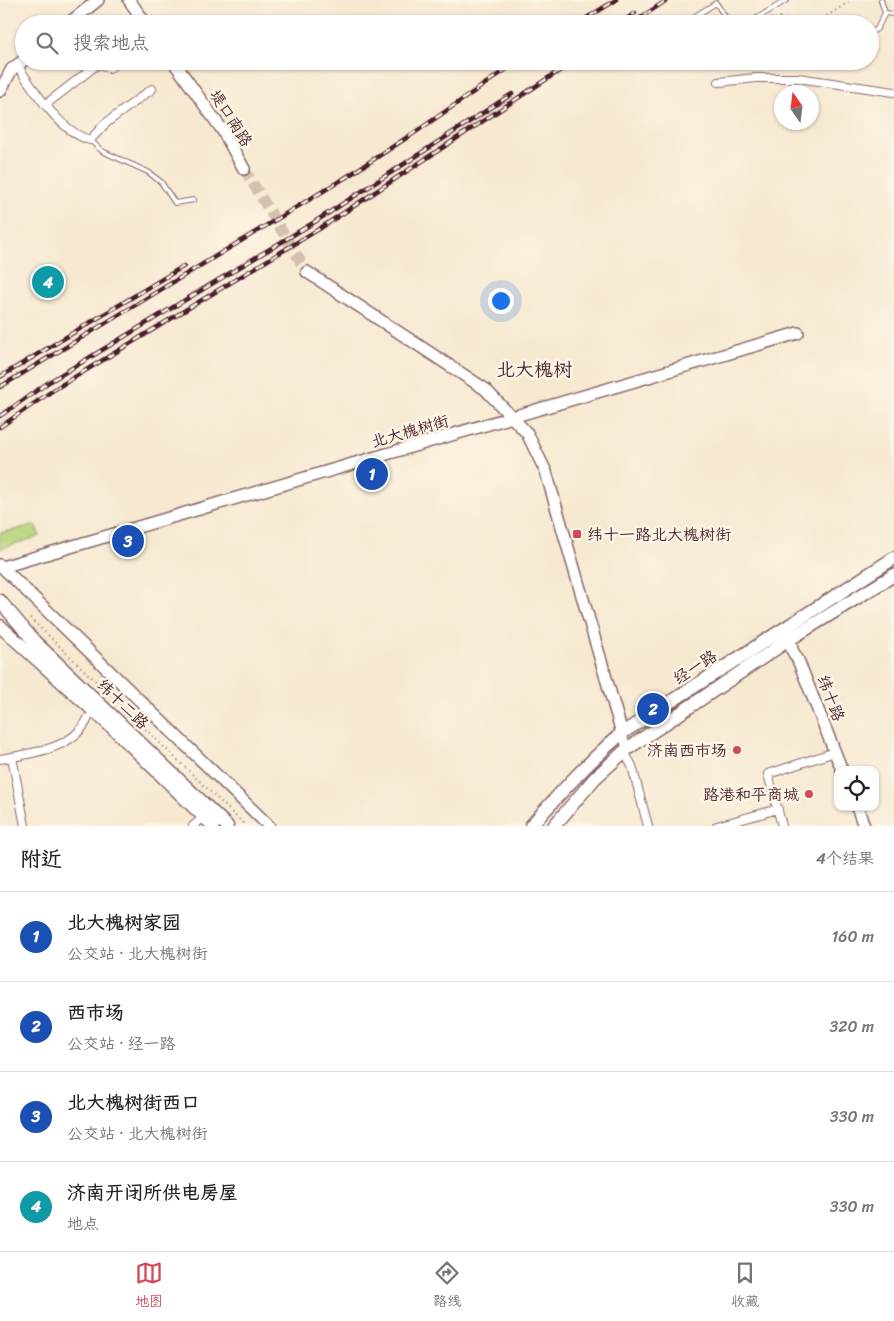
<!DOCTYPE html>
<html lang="zh">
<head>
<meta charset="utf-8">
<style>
	body { margin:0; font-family:Sriracha,"LXGW WenKai TC",sans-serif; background:#f2f2f2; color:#202124 }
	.controls { position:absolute; right:15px; bottom:15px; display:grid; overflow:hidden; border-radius:10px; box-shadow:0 1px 4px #0004 }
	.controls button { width:45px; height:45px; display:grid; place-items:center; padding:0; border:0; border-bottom:1px solid #e0e0e0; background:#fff; color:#202124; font:25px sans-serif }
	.compass { position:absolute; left:774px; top:85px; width:45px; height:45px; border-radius:50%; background:#fff; box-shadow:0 1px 4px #0004; rotate:346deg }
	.you { position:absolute; left:500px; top:300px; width:18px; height:18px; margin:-12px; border:4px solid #fff; border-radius:50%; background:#1a73e8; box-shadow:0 0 0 8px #1a73e833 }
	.badge { display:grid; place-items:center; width:32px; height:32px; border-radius:50%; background:#d1495b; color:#fff; font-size:16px; font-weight:700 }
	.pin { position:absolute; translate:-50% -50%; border:2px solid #fff; box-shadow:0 1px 5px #0006 }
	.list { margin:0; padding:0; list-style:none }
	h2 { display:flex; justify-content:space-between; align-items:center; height:65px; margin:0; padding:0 20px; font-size:21px }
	h2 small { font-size:16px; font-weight:400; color:#757577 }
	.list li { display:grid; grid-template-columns:32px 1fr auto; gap:15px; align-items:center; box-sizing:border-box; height:90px; padding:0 20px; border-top:1px solid #e0e0e0 }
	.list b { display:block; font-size:19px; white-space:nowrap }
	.list p { margin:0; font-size:16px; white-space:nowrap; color:#757577 }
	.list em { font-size:16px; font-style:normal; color:#757577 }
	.icon { flex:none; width:28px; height:28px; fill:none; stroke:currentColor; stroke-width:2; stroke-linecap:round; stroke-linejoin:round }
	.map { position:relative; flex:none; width:894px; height:826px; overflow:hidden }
	.search { position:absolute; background:#fff; box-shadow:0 1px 4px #0004; left:15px; right:15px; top:15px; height:55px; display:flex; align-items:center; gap:12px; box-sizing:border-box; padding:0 18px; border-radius:28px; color:#757577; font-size:19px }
	.sheet { height:425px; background:#fff }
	nav { display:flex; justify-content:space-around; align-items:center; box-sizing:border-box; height:70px; border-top:1px solid #e0e0e0; background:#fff; font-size:14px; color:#757577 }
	nav a { display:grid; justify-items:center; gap:2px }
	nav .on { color:#d1495b }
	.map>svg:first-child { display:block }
	.green { fill:#b6d57c; stroke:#807a54 }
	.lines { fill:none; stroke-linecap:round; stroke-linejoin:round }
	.secondary-tunnel { stroke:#d4c0af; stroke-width:11; stroke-dasharray:11 5.5; stroke-linecap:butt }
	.lane-casing { stroke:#876565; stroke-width:6 }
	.street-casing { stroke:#876565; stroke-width:10 }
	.secondary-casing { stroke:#876565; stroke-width:14 }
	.primary-casing { stroke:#876565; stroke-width:15 }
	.path { stroke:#876565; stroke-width:2; stroke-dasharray:1 4; stroke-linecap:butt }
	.lane { stroke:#fff; stroke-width:4 }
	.street { stroke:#fff; stroke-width:8 }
	.secondary { stroke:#fff; stroke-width:11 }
	.primary { stroke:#fff; stroke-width:12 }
	.rail-casing { stroke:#4a1f2b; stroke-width:4.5 }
	.rail { stroke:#fcf5e5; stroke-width:2.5; stroke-dasharray:8; stroke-linecap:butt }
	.poi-dot { fill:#d1495b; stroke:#fcf5e5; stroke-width:2 }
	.labels { text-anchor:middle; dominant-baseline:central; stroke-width:5; stroke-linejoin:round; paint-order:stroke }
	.street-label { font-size:16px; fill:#4a1f2b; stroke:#fcf5e5 }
	.poi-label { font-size:16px; fill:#4a1f2b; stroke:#fcf5e5; text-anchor:end }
	.quarter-label { font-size:19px; fill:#4a1f2b; stroke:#fcf5e5 }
</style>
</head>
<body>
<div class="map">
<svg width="894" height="826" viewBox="0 0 894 826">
	<rect width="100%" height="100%" fill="#fcf5e5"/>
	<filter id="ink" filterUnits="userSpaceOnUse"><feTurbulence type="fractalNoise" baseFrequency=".02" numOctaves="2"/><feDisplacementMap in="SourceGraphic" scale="10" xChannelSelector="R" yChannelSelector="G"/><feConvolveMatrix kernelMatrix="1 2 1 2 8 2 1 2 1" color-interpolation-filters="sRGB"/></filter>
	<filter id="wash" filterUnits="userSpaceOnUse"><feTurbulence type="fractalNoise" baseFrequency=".0096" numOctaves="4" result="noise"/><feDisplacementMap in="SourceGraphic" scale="20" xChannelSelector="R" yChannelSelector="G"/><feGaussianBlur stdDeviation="1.12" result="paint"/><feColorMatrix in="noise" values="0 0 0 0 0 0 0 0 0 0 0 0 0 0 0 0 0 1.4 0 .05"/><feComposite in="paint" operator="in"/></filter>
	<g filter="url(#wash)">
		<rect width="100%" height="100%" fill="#f7e8d0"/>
		<path class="green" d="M 35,525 L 40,536 L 0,549 L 0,533 Z"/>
	</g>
	<g filter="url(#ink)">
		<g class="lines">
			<path class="secondary-tunnel" d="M 244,169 L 307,272"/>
			<g class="lane-casing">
				<path id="lane" d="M 881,0 L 885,13 L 894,14
					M 692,18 L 716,3 L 730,24
					M 747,24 L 787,0
					M 766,24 L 771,21 L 772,24
					M 870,33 L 877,29 L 885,13
					M 90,140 L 102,151 L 148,172 L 161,182 L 175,203 L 194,200"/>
			</g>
			<g class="street-casing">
				<path id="street" d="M 17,65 C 33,89 61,133 90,140 L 106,123 L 152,89
					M 719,82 L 756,78 L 798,78 L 894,92
					M 45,105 L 99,63 L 109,68 L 121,61
					M 622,733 L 627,749 L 626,755 L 632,766 L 648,826
					M 12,757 L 25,826
					M 0,759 C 29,754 75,749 88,718
					M 193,826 L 204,817
					M 717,826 L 778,809
					M 782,826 L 768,774 L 835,752"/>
			</g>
			<g class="secondary-casing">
				<path id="secondary" d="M 129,0 L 146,24
					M 68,24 L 98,0
					M 173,61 L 223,131 L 244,169
					M 0,91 L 12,69 L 24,60
					M 307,272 L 485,389 L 527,433 L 546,472 L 622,733
					M 0,565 L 269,826
					M 2,567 L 798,333
					M 790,639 L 792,650 L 798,660 L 842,770
					M 857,807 L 864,826"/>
			</g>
			<g class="primary-casing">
				<path id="primary" d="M 0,601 L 34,641 L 227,826
					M 0,626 L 115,730 L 213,826
					M 531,826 C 560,793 588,762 622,733 L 894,558
					M 554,826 L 595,778 L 627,749 L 790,639 L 894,575"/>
			</g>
			<path class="path" d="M 775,19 L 779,17 L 802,24
				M 814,24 L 852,0
				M 30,618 L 246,826"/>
			<use href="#lane" class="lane"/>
			<use href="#street" class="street"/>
			<use href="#secondary" class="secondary"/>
			<use href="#primary" class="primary"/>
			<g class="rail-casing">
				<path id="rail" d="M 577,24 L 616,0
					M 619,24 L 635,13
					M 631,24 L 667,0
					M 0,377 L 184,266
					M 0,387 L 348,176 L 420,129 L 518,61
					M 0,416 L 49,382 L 313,223 L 512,94
					M 0,427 L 55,389 L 319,229 L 574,61"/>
			</g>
			<use href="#rail" class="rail"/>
		</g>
	</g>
	<g class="poi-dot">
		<rect x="572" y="529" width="10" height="10" rx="2.5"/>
		<circle cx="737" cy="750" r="5"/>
		<circle cx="809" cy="794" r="5"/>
	</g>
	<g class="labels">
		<g class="street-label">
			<text transform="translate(231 118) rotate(57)">堤口南路</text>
			<text transform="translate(410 431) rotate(-16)">北大槐树街</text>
			<text transform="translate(695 667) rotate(-33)">经一路</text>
			<text transform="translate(831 698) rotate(69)">纬十路</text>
			<text transform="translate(123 704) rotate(44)">纬十二路</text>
		</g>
		<g class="poi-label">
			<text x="587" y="534" text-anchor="start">纬十一路北大槐树街</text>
			<text x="727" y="750">济南西市场</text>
			<text x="799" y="794">路港和平商城</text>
		</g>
		<g class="quarter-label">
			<text x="534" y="369">北大槐树</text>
		</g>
	</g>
</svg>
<div class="controls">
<button><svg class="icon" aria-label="locate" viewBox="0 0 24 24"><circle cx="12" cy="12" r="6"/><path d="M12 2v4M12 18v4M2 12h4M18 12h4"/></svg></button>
</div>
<svg class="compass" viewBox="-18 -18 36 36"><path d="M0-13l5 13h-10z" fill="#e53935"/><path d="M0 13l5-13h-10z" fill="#757577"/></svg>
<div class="you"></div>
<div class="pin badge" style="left:372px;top:474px;background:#1a4fb4">1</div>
<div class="pin badge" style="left:653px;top:709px;background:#1a4fb4">2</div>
<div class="pin badge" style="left:128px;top:541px;background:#1a4fb4">3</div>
<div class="pin badge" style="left:48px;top:282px;background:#0f9aa8">4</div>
<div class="search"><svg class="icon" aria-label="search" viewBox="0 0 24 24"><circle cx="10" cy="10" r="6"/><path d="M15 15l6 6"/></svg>搜索地点</div>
</div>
<section class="sheet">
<h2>附近<small>4个结果</small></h2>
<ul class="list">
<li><span class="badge" style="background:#1a4fb4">1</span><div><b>北大槐树家园</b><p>公交站 · 北大槐树街</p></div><em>160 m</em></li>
<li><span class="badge" style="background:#1a4fb4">2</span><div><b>西市场</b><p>公交站 · 经一路</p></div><em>320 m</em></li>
<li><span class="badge" style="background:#1a4fb4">3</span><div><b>北大槐树街西口</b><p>公交站 · 北大槐树街</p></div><em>330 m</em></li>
<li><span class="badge" style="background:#0f9aa8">4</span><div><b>济南开闭所供电房屋</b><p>地点</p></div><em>330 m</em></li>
</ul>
</section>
<nav>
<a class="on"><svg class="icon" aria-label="map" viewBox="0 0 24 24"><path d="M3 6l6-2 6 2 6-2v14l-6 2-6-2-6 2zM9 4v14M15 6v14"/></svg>地图</a>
<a><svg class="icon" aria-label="directions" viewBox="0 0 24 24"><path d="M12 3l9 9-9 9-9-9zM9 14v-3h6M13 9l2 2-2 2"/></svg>路线</a>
<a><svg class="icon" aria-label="saved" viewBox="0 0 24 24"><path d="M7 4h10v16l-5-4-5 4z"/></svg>收藏</a>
</nav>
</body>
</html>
